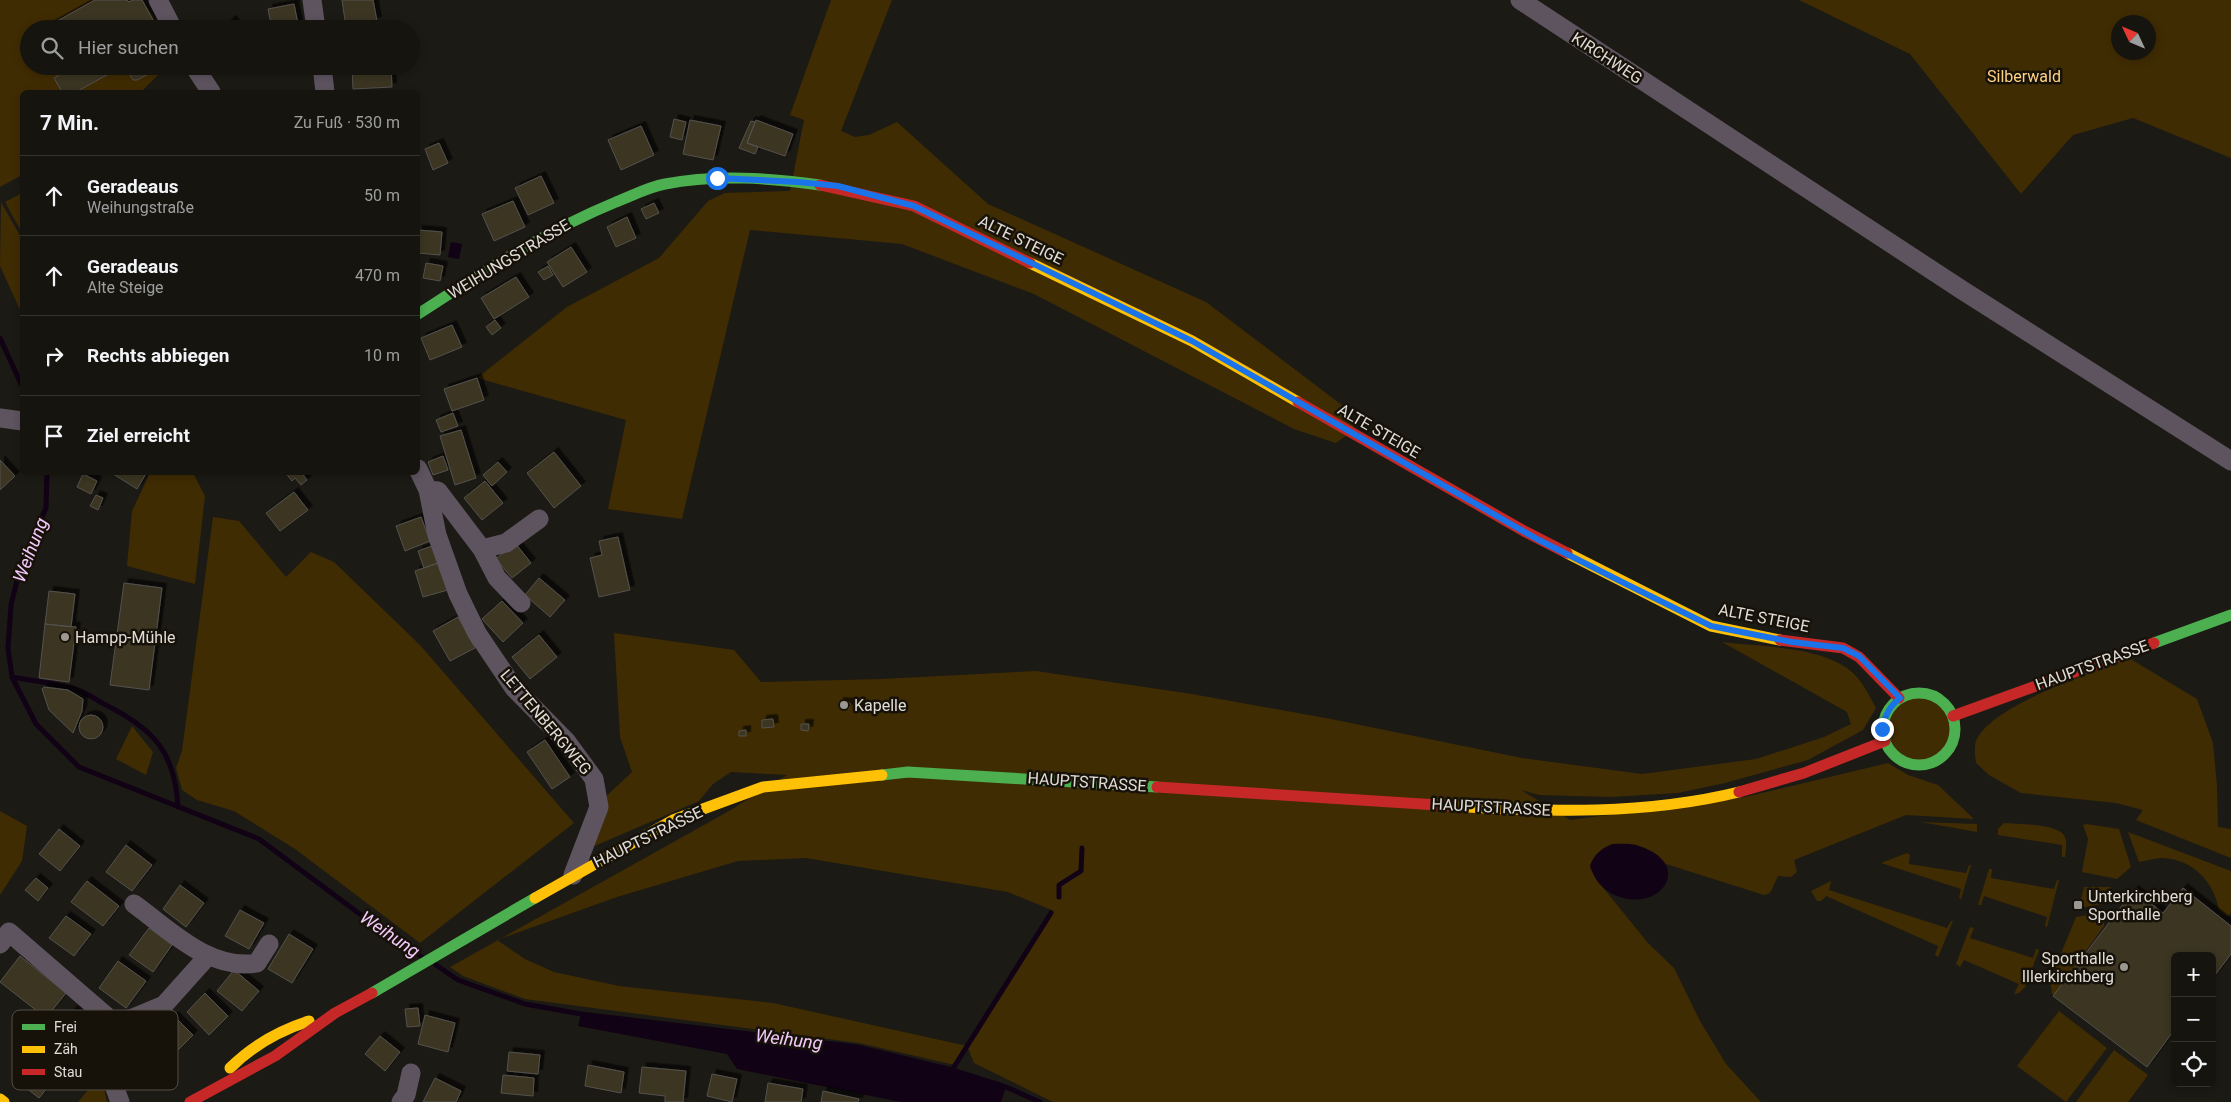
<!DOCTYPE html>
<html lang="de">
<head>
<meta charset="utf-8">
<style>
	body { margin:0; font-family:Roboto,sans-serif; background:#1e1d18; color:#f1f3f6 }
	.controls { position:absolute; right:15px; bottom:15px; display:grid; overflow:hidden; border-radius:8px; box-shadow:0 2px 8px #0003 }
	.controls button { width:45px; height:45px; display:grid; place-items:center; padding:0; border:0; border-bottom:1px solid #34332f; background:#15140f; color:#f1f3f6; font:25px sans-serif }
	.compass { position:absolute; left:2111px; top:15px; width:45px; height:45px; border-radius:50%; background:#15140f; box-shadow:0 2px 8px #0003; rotate:314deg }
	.stop { position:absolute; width:15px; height:15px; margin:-11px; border:4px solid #1a73e8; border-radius:50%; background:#fff }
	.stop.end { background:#1a73e8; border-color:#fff; box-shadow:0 1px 5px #0008 }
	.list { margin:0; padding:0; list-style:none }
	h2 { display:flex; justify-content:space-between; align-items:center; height:65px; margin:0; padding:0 20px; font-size:21px }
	h2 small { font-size:16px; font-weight:400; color:#9d9e9e }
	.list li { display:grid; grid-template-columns:32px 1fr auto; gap:15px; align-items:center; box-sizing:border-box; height:80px; padding:0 20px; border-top:1px solid #34332f }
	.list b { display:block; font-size:19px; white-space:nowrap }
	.list p { margin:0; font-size:16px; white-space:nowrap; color:#9d9e9e }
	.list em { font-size:16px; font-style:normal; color:#9d9e9e }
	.icon { flex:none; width:28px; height:28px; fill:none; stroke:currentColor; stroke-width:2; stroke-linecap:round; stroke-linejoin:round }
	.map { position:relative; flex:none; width:2231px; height:1102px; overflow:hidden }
	.search { position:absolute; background:#15140f; box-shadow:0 2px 8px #0003; left:20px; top:20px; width:400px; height:55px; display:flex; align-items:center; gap:12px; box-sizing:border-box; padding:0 18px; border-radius:28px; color:#9d9e9e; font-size:19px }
	.panel { position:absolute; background:#15140f; box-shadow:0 2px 8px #0003; left:20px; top:90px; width:400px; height:385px; border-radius:8px }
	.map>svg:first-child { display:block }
	.green { fill:#402c03; fill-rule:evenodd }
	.water { fill:#110215 }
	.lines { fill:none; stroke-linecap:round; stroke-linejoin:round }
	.stream { stroke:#110215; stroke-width:5 }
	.building { fill:#3b3424; stroke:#54524d; filter:url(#shadow) }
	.street { stroke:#5e5460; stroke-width:19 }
	.fast { stroke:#4caf50; stroke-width:11 }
	.slow { stroke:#ffc107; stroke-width:11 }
	.jam { stroke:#c62828; stroke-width:11 }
	.route { stroke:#1a73e8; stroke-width:6 }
	.poi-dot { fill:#9b9892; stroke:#171209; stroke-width:2 }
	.labels { text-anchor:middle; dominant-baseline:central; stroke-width:5; stroke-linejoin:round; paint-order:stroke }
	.street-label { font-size:16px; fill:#e0dcd6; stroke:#171209 }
	.park-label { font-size:16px; fill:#ffd282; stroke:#171209 }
	.poi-label { font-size:16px; fill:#e0dcd6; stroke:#171209; text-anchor:start }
	.water-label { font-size:18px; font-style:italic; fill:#f4c9fc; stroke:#171209 }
	.key { fill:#171209; stroke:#534f46; stroke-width:1 }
	.key-label { font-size:14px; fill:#e0dcd6 }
</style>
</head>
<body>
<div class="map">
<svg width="2231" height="1102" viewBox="0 0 2231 1102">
	<defs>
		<filter id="shadow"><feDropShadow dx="4.5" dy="-4.5" stdDeviation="0" flood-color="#0009"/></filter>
	</defs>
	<rect width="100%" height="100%" fill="#1c1a14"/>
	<path class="green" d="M 0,0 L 142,0 L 163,29 L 29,29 L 29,66 L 167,66 L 141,92 L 22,92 L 22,175 L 0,187 Z
		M 831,0 L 892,0 L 841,131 L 855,137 L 869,135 L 897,122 L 988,204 L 1206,302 L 1347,409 L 1355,429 L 1336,443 L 1294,429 L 1034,294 L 902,244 L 750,230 L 682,519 L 608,509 L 626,420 L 477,378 L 567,307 L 659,258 L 708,201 L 725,193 L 790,191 L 804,120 L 790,115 Z
		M 1799,0 L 2231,0 L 2231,158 L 2133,118 L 2073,135 L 2021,194 L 1910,54 ZM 2118,22 L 2148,22 L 2148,52 L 2118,52 Z
		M 22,193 L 22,233 L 5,202 Z
		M 1,202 L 22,239 L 22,314 L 0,266 Z
		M 150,473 L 193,473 L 205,496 L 195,584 L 127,566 L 132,511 Z
		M 213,517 L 239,521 L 286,577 L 311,552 L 334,562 L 420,645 L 574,823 L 420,943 L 295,849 L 234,811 L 197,800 L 182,790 L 176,768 L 182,751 Z
		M 614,633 L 734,650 L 761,682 L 882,679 L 1036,671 L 1192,694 L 1331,719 L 1522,758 L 1642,774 L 1756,759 L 1824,737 L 1851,724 L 1847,712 L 1722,642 C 1761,647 1822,646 1852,672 C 1863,682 1869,695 1876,708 L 1863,730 L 1808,760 L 1725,783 L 1678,793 L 1610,797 L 1539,795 L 1521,790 L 1570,820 L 1745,797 L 1888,763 L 1908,775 L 1938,785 L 1974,819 L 1906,815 L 1794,860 L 1797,872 L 1791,877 L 1778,876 L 1770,893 L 1764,895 L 1666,864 L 1653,852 L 1596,879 L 1648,943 L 1674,968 L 1700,1021 L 1726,1064 L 1761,1102 L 1053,1102 L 974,1063 L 967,1046 L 955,1065 L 859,1043 L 525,999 L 463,976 L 450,967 L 729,811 L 787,775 L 731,772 L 713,784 L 699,801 L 583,851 L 601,801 L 632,772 L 620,737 ZM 806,858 L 1008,892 L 1054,911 L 967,1046 L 773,1003 L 619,986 L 554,972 L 525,959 L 497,940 L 617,897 L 738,861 Z
		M 2129,658 L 2197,699 L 2213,743 L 2217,786 L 2218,827 L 2231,829 L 2231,858 L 2136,820 L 2143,810 L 2116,803 L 2021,793 L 1989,775 L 1976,763 C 1975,754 1973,744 1978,737 C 1998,703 2092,673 2129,658 Z
		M1883 729a36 36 0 1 1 72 0a36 36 0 1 1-72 0Z
		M 132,726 L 153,752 L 146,775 L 116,759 Z
		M 0,811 L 27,826 L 22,861 L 0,895 Z
		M 1921,822 L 1977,824 L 1977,832 Z
		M 2004,823 C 2017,824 2054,824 2063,834 C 2068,840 2066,850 2065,857 L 2062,857 L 2062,845 L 1998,835 L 1998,829 Z
		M 2086,824 L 2119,829 L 2131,867 L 2117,879 L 2082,872 L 2088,839 L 2083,825 Z
		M 2128,832 L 2231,871 L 2231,913 L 2227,917 L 2219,910 C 2214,882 2193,859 2162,858 C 2155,858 2146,861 2139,862 Z
		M 1907,853 L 1910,855 L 1909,864 L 1966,873 L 1969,865 L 1971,865 L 1961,899 L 1959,898 L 1961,889 L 1881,863 Z
		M 1989,869 L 1992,869 L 1991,878 L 2054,889 L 2057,880 L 2059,880 L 2047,927 L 2045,926 L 2047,917 L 1984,896 L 1981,905 L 1978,905 Z
		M 1831,881 L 1829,890 L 1947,928 L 1951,921 L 1953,921 L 1938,957 L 1935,955 L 1938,946 L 1826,896 L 1821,901 L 1817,901 L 1811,891 Z
		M 2084,887 L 2111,887 L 2103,904 L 2079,908 Z
		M 2105,912 L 2104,926 L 2055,994 L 2052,994 L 2050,980 L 2076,917 Z
		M 1970,927 L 1974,928 L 1970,938 L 2033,958 L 2036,949 L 2039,950 L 2025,987 L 2019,993 L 2014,994 L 2019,984 L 1964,960 L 1960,967 L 1956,964 Z
		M 2059,1011 L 2107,1048 L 2066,1102 L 2017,1066 Z
		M 2114,1050 L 2148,1075 L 2128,1102 L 2076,1102 Z
		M 101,1075 L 107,1102 L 78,1102 Z"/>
	<path class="water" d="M 451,242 L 462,244 L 459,259 L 448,257 Z
		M 1612,844 C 1621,844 1631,843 1639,846 C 1695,864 1661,915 1614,895 C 1602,889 1594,879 1590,866 C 1594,854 1601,849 1612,844 Z
		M 581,1014 L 857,1047 L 952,1070 L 1006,1087 L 1001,1102 L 901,1102 L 737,1069 L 727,1054 L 578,1026 Z"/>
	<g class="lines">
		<path class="stream" d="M 0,338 L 22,386
			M 47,472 L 46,508 L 21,564 L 11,605 L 8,648 L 12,677 L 36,724 L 79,767 L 259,839 L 380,929 L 422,957
			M 12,677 C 33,681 55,683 75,689 C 86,692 96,700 106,705 C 153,729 175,751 178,807
			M 1059,897 L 1059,885 L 1081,871 L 1082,848
			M 436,965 L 458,980 L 525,1004 L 581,1014 L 857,1047 L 952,1070 L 1006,1087 L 1040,1102
			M 952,1070 L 1051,913"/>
	</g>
	<path class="building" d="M 95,0 L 127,0 L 129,2 L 133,0 L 142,0 L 158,29 L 43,29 Z
		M 342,0 L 373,0 L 377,21 L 346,27 Z
		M 294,4 L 299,29 L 272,29 L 268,9 Z
		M 231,20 L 240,29 L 222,29 Z
		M 57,66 L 123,66 L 76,92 L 62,92 L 54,78 L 58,76 L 59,70 Z
		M 125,66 L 156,66 L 156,70 L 137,80 L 133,80 Z
		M 352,66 L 391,66 L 392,87 L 353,89 Z
		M 674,119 L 686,122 L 682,140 L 670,137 Z
		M 690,120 L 721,126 L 713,160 L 683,154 Z
		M 756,120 L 793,134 L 785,156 L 747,143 Z
		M 751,121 L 755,122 L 747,143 L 758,147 L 755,154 L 739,148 Z
		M 641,126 L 654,155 L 621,170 L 608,140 Z
		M 439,143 L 448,163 L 433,170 L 425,149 Z
		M 541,176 L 554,203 L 528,215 L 515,188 Z
		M 513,201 L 525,227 L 494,241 L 482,214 Z
		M 654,203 L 659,213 L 646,219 L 641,209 Z
		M 627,217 L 636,238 L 616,247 L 607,227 Z
		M 418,230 L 442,232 L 440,255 L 418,253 Z
		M 571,247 L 587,272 L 563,287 L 547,262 Z
		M 426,263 L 443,266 L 440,281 L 423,278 Z
		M 548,266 L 553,275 L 544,280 L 538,272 Z
		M 516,277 L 529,297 L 494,319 L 481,298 Z
		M 495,320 L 501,328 L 492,335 L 486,327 Z
		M 452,325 L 462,347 L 430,360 L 421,338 Z
		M 477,378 L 484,400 L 452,411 L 444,389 Z
		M 453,413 L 458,426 L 441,432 L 436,420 Z
		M 461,430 L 476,478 L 455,485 L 440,436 Z
		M 554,452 L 581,486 L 554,508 L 527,473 Z
		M 443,456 L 448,470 L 433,475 L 428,462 Z
		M 0,460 L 15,476 L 0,490 Z
		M 498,462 L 507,472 L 492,486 L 483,475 Z
		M 110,472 L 147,472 L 137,489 Z
		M 285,472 L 301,472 L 307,480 L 301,485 L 295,478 L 292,481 Z
		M 83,474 L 97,481 L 91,494 L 77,487 Z
		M 485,481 L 503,503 L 482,520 L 464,498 Z
		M 294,492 L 308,510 L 280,531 L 266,513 Z
		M 96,495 L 103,498 L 98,510 L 90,506 Z
		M 421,517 L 430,541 L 405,551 L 396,526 Z
		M 618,537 L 630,590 L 599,597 L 590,558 L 602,555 L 599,541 Z
		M 515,543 L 531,563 L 512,578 L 496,559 Z
		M 432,546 L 438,563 L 424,568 L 418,551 Z
		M 438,563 L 448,590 L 423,597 L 415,571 Z
		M 539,578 L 565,600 L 550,617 L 525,595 Z
		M 124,583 L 162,588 L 149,690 L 110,685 Z
		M 49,591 L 75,594 L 71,627 L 45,624 Z
		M 502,601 L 523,623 L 503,642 L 482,619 Z
		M 458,617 L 475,648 L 450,661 L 433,631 Z
		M 45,624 L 76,627 L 69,682 L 39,678 Z
		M 539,635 L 557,657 L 530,679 L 512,657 Z
		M 44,687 L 68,690 L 83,699 L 82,711 L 73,733 L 49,710 L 42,689 Z
		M 839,702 L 850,703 L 849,709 L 839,708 Z
		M79 727a12 12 0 1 1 24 0a12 12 0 1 1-24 0Z
		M 773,719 L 774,727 L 762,728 L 762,720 Z
		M 801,724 L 809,724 L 808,731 L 801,730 Z
		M 746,730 L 746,736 L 739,736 L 739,731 Z
		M 545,740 L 570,777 L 552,789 L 527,752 Z
		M 59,829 L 80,846 L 60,871 L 39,854 Z
		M 126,845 L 152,865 L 132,891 L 106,872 Z
		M 36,878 L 48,888 L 38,901 L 25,890 Z
		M 87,881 L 119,906 L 103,926 L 71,902 Z
		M 180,885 L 204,903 L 186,927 L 163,909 Z
		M 2183,888 L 2231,926 L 2231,954 L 2212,979 L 2212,956 L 2175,956 L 2175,1029 L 2147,1067 L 2053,996 L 2134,890 L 2163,913 Z
		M 240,910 L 264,923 L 249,949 L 225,936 Z
		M 66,916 L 91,934 L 74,956 L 49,938 Z
		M 149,928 L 172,945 L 153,972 L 129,955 Z
		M 289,934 L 313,949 L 292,983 L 268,969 Z
		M 20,956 L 66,993 L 46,1018 L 0,982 Z
		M 118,961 L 146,981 L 126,1008 L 99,988 Z
		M 234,970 L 259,991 L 242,1011 L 217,991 Z
		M 205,993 L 228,1016 L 209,1035 L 187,1012 Z
		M 418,1008 L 420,1026 L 407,1027 L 405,1009 Z
		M 73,1010 L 96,1028 L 39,1098 L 16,1080 Z
		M 425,1015 L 455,1023 L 448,1052 L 418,1044 Z
		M 174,1016 L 193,1035 L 176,1052 L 157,1033 Z
		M 380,1036 L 400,1052 L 385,1071 L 365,1054 Z
		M 509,1052 L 540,1055 L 538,1074 L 507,1071 Z
		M 588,1065 L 624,1072 L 621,1093 L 585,1086 Z
		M 642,1067 L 686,1071 L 683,1102 L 665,1102 L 665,1096 L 639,1093 Z
		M 712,1074 L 737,1079 L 732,1102 L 707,1096 Z
		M 503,1075 L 534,1078 L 533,1096 L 501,1093 Z
		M 435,1078 L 461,1091 L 456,1102 L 423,1102 Z
		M 768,1083 L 803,1089 L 801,1102 L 765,1102 Z
		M 823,1091 L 859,1099 L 858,1102 L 821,1102 Z"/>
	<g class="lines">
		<path class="street" d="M 158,0 L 173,29
			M 312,0 L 316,29
			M 1520,0 L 1962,290 L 2231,461
			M 194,66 L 211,92
			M 322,66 L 325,92
			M 0,418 L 22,421
			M 418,469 L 428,490 L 437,535 L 458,594 L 477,633 L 514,688 L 567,742 L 594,779 L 599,807 L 573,875
			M 428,490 L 438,491 L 482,549 L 497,578 L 521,603
			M 482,549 L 506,543 L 539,519
			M 134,904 C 170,930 209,971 257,963 L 269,944
			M 0,944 L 9,932 L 113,1022
			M 120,1102 C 107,1068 106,1058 113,1022 L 133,1018 L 164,1005 L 207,957
			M 401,1102 L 406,1095 L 411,1073"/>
		<path class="fast" d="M 418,314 C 482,273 545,231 616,202 C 632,196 648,187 665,184 C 717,174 769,178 820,185
			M 2154,643 L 2231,615
			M1883 729a36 36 0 1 1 72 0a36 36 0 1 1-72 0Z
			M 882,775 L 908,772 L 1157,787
			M 372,993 L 535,898"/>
		<path class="slow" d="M 1030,263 L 1192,341 L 1298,402
			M 1567,553 L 1711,626 L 1780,640
			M 1453,806 C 1549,812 1645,815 1739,792
			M 535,898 L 673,820 L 763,787 L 882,775
			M 230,1068 C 253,1045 278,1031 309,1021
			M 0,1099 L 4,1102"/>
		<path class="jam" d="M 820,185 L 914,206 L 1030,263
			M 1298,402 L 1524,531 L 1567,553
			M 1780,640 L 1843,648 L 1859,657 L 1899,698
			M 1953,716 L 2154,643
			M 1157,787 L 1453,806
			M 1739,792 L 1804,773 L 1885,741
			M 190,1102 L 275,1056 L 335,1013 L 372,993"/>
	</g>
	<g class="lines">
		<path class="route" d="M 717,178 L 798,182 L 838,186 L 914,206 L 1192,341 L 1537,539 L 1626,584 L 1711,626 L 1792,642 L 1843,648 L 1859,656 L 1900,698 C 1889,707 1885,715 1882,729"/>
	</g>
	<g class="poi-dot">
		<circle cx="65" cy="637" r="5"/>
		<circle cx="844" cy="705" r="5"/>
		<rect x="2073" y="900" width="10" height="10" rx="2.5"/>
		<circle cx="2124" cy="967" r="5"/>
	</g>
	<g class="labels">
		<g class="street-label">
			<text transform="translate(1607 58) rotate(33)">KIRCHWEG</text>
			<text transform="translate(1021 240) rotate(26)">ALTE STEIGE</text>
			<text transform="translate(509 259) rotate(-31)">WEIHUNGSTRASSE</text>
			<text transform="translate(1379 431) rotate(30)">ALTE STEIGE</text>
			<text transform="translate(1764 618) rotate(11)">ALTE STEIGE</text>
			<text transform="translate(2092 665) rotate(-20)">HAUPTSTRASSE</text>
			<text transform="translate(546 722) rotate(50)">LETTENBERGWEG</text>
			<text transform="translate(1087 782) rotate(4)">HAUPTSTRASSE</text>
			<text transform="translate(1491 807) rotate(3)">HAUPTSTRASSE</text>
			<text transform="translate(648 837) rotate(-26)">HAUPTSTRASSE</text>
		</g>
		<g class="park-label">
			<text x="2024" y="76">Silberwald</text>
		</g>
		<g class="poi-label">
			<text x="75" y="637">Hampp-Mühle</text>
			<text x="854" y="705">Kapelle</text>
			<text x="2088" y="896">Unterkirchberg<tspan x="2088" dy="18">Sporthalle</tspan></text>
			<text x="2114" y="958" text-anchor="end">Sporthalle<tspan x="2114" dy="18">Illerkirchberg</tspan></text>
		</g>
		<g class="water-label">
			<text transform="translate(30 550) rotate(-69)">Weihung</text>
			<text transform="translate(390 934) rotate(34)">Weihung</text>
			<text transform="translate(789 1039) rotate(7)">Weihung</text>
		</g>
	</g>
	<rect x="12" y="1010" width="166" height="80" rx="8" class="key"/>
	<rect x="22" y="1024" width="23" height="6" fill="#4caf50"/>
	<rect x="22" y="1046" width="23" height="7" fill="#ffc107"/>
	<rect x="22" y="1069" width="23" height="6" fill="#c62828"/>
	<g class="key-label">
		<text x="54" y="1032">Frei</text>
		<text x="54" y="1054">Zäh</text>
		<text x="54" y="1077">Stau</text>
	</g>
</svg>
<div class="controls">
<button>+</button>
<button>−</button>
<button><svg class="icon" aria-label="locate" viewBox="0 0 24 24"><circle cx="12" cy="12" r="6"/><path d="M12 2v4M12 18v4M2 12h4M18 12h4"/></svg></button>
</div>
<svg class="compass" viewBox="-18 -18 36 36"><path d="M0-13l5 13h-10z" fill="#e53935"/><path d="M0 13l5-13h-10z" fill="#9d9e9e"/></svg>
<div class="stop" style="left:717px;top:178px"></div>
<div class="stop end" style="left:1882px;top:729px"></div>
<div class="search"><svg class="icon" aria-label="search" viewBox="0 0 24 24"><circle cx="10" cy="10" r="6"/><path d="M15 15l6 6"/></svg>Hier suchen</div>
<section class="panel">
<h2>7 Min.<small>Zu Fuß · 530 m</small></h2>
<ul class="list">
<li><svg class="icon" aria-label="ahead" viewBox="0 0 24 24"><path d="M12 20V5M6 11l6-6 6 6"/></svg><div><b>Geradeaus</b><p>Weihungstraße</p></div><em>50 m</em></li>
<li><svg class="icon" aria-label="ahead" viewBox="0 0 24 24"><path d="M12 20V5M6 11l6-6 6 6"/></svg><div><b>Geradeaus</b><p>Alte Steige</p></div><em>470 m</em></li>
<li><svg class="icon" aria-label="right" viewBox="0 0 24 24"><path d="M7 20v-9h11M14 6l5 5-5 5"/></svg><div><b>Rechts abbiegen</b></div><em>10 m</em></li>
<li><svg class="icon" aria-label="arrive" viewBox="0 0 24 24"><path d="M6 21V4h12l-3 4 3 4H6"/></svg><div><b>Ziel erreicht</b></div></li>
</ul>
</section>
</div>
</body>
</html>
